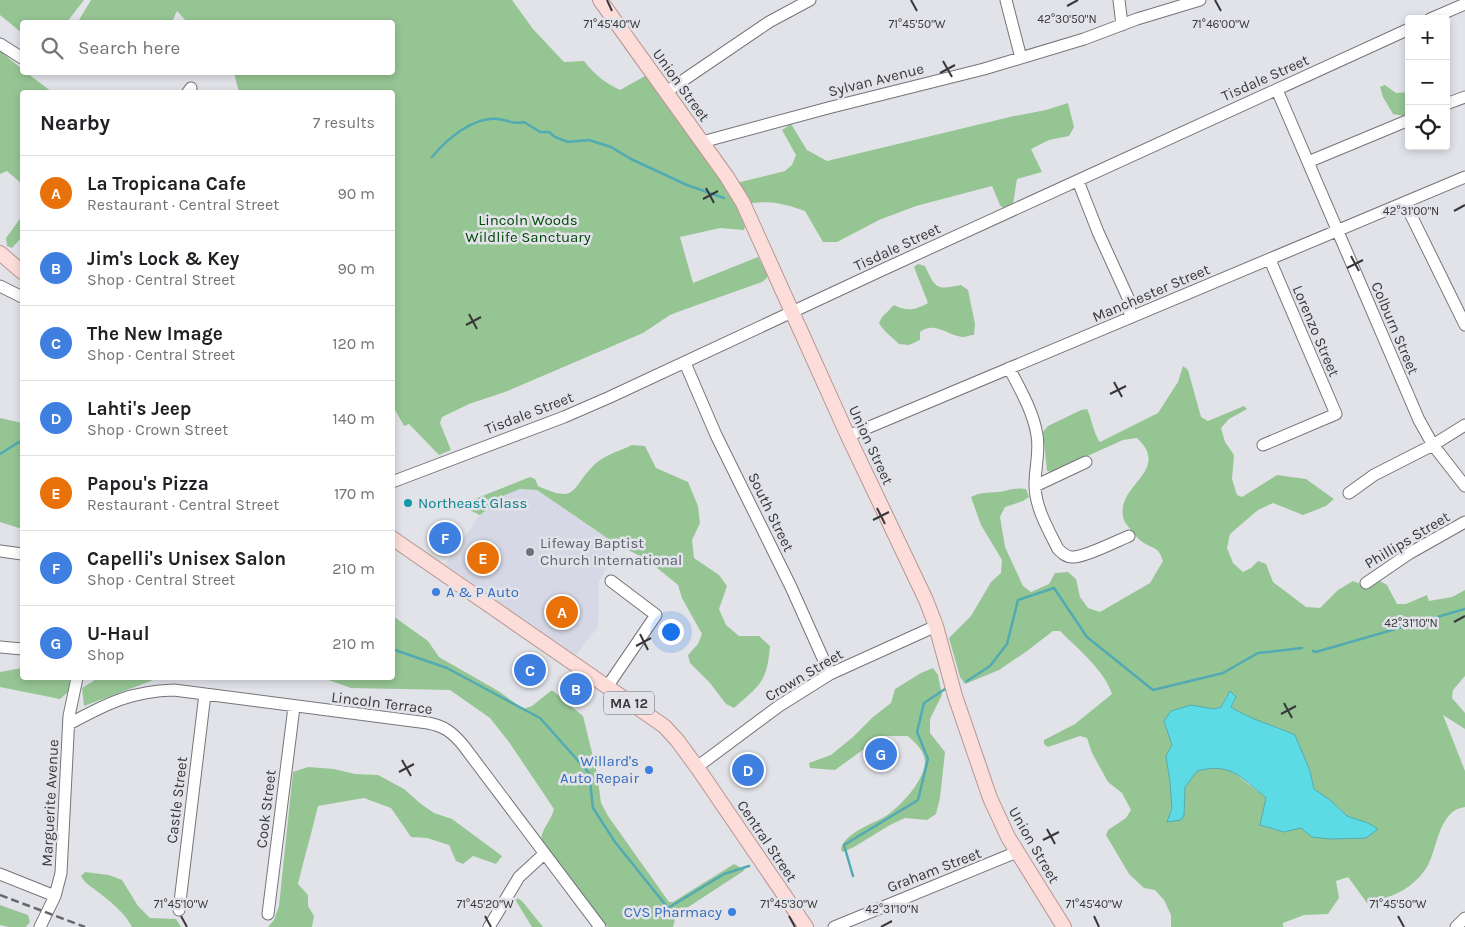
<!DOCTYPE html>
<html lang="en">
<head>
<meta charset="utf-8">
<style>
	body { margin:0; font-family:Karla,sans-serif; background:#f6f6f6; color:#202124 }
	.controls { position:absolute; right:15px; top:15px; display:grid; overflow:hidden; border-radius:5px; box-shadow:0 2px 8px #0003 }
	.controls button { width:45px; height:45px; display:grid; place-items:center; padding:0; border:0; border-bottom:1px solid #e0e0e0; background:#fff; color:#202124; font:25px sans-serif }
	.you { position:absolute; left:670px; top:631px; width:18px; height:18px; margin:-12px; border:4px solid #fff; border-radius:50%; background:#1a73e8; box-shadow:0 0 0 8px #1a73e833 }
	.badge { display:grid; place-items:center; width:32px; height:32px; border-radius:50%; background:#1a73e8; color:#fff; font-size:16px; font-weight:700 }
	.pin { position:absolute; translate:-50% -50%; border:2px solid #fff; box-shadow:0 1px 5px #0006 }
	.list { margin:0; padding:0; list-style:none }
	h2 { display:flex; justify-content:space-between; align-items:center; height:65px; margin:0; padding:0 20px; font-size:21px }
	h2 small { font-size:16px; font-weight:400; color:#757577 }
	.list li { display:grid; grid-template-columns:32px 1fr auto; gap:15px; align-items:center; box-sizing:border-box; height:75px; padding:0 20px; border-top:1px solid #e0e0e0 }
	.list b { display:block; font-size:19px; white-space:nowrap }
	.list p { margin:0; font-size:16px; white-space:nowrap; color:#757577 }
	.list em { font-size:16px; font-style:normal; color:#757577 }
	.icon { flex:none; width:28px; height:28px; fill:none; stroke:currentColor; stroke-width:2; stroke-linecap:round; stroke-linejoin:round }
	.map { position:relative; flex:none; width:1465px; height:927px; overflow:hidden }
	.search { position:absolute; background:#fff; box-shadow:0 2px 8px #0003; left:20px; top:20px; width:375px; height:55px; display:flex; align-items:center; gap:12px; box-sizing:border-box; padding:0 18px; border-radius:5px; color:#757577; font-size:19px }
	.panel { position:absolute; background:#fff; box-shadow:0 2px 8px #0003; left:20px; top:90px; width:375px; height:590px; border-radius:5px }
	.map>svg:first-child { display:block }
	.built { fill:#d7d8e5 }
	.green { fill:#96c594; fill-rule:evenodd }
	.water { fill:#5ddbe5; stroke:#52aab2 }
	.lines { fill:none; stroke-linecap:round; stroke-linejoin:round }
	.stream { stroke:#52aab2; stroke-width:2.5 }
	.minor-casing { stroke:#747479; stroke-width:13 }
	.major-casing { stroke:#b79591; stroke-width:16 }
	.minor { stroke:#fff; stroke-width:11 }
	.major { stroke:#fdddd9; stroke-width:14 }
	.rail { stroke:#67686b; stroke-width:2.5; stroke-dasharray:8 4; stroke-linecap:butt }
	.ticks { fill:none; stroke:#38383a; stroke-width:2 }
	.culture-dot { fill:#0f9aa8; stroke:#e2e3e9; stroke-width:2 }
	.worship-dot { fill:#6b7280; stroke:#e2e3e9; stroke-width:2 }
	.shop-dot { fill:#3f7fe0; stroke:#e2e3e9; stroke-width:2 }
	.labels { text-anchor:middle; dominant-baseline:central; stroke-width:5; stroke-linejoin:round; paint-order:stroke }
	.shield { fill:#e2e3e9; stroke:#6b6b6e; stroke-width:1 }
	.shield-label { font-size:14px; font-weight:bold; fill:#38383a }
	.street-label { font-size:15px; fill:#38383a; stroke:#e2e3e9 }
	.park-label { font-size:15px; fill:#014807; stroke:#e2e3e9 }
	.culture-label { font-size:15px; fill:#0d838f; stroke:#e2e3e9; text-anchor:start }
	.worship-label { font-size:15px; fill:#5b616d; stroke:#e2e3e9; text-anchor:start }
	.shop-label { font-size:15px; fill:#366cbe; stroke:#e2e3e9; text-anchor:end }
	.ticks-label { font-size:12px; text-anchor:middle; fill:#38383a; stroke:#e2e3e9; stroke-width:5; stroke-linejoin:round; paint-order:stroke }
</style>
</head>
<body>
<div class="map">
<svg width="1465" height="927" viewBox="0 0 1465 927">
	<rect width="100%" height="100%" fill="#e2e3e9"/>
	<path class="built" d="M 520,489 L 537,490 L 619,546 L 599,581 L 598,627 L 576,655 L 445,564 L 480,515 L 505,495 Z"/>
	<path class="green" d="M 0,0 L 84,0 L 67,22 L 22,22 L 22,33 L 0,15 Z
		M 91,0 L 512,0 L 533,29 L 564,62 L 584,61 C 594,74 605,83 620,90 L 645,76 L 724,186 L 785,171 L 792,165 L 796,155 L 782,130 L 791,124 L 807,150 L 827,161 L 1014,116 L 1046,110 L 1068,103 L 1074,127 L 1069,136 L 1049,140 L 1031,149 L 1042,172 L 1017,179 L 1013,204 L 1004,209 L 1000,205 L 992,186 L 916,206 L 879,220 L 837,242 L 823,242 L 805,211 C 776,201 766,200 736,206 L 745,227 L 744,230 L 720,228 L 680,237 L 693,283 L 758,257 L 767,274 L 767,278 L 762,282 L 683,310 L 670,315 L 643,333 L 505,392 L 469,404 L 442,417 L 440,423 L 451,450 L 439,455 L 409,424 L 404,426 L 393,406 L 392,92 L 239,92 L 234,73 L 392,72 L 392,22 L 187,22 L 177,11 L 172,22 L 83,22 L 79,20 Z
		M 0,51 L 22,69 L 22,72 L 27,73 L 52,92 L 22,92 L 22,184 L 7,171 L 0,174 Z
		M 1385,85 L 1396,93 L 1409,92 L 1409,112 L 1404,116 L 1393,114 L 1383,97 L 1380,87 Z
		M 22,216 L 22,237 L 12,248 L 7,246 L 6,238 Z
		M 918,264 L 925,266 C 936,289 936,290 961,285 L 968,290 L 975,324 L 974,335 C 970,335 966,337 962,337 C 947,335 934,321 920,332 L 920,340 L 909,345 L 899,344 C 892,337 884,332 879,323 L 882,317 L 894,305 C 907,312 915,310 928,303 L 914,267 Z
		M 1183,366 L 1188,370 L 1201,417 L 1208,421 L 1244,406 L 1247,409 L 1229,419 L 1221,428 L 1225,442 L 1234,455 L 1232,479 L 1237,495 L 1242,497 L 1277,475 L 1306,479 L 1334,499 L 1326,506 L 1303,515 L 1273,503 L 1258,510 L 1230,534 L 1227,548 L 1233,563 L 1243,572 L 1251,568 L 1258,561 L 1266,564 L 1273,582 L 1306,607 L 1320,608 L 1338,590 L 1353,581 L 1367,587 L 1380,581 L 1387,585 L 1397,604 L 1406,604 L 1427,595 L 1429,601 L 1452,597 L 1465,590 L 1465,676 L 1453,690 L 1452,698 L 1465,713 L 1465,729 L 1443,715 L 1465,771 L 1465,807 C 1439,810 1438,846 1428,865 C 1425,871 1418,879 1413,883 C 1400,895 1384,898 1367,903 L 1348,877 L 1336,881 L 1339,898 L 1328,914 L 1304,915 L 1283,923 L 1283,927 L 1171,927 L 1171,915 L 1164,900 L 1155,890 L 1144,888 L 1129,874 L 1106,835 L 1108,830 L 1126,818 L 1131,810 L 1122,793 L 1108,782 L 1092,753 L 1087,738 L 1080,736 L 1048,747 L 1044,744 L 1044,740 L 1075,724 L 1112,694 C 1105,671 1077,648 1060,631 L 1053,631 L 1027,651 L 999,670 L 965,684 L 960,677 L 949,638 L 971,616 L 991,582 L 1001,573 L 1002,560 L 981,525 L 971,497 C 980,492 988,493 998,492 C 1008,491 1015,487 1026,489 L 1029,497 L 1023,501 L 1005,507 L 1000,517 L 1005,547 L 1023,586 L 1031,592 L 1049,584 L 1055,573 L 1068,572 L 1076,579 L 1080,597 L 1088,608 L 1100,612 L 1150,583 L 1163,561 C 1162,558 1160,553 1158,551 C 1153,546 1145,545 1141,541 C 1137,538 1125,523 1124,520 C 1113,485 1173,472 1137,438 L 1123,440 L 1052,472 L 1047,471 L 1043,432 L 1048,426 L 1081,410 L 1087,409 C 1091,417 1095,437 1100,442 L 1158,413 L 1178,382 ZM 1227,695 L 1236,697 L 1231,707 L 1241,713 L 1260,722 L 1279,728 L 1295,735 L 1310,771 L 1314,789 L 1330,800 L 1347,816 L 1368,823 L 1312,837 L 1301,828 L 1283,832 L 1260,825 L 1266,798 L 1232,771 L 1213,767 L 1197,771 L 1185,787 L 1184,815 L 1167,822 L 1172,808 L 1170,782 L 1166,757 L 1172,745 L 1164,721 L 1190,705 L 1214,709 L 1221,707 Z
		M 0,418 L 22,423 L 22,529 L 0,522 Z
		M 632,445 L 645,446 L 656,468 L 688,482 L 698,506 L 700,523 L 692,540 L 694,558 L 719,575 L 727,586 L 719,609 L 726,625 L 739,636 L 759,636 L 770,646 C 767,683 760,684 734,708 L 726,704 L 710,683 L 690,663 L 688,655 L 698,644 L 702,634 L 682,598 L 678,585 L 646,559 L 616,544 L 537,490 L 520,489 L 505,495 L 480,515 L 463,507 L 462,504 L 530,477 L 535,479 L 538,486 C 578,504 570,489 594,465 C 604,455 620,451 632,445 Z
		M 393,616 L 428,641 L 439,657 L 500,692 L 523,709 L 532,706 L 552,690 L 583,716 L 597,773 L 601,803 L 608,816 L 669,902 L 673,902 L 734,864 L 745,870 L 676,915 L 673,927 L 608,927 L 590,908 L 541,840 C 542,828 551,821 554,809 L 509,742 L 490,718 L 450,690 L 351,688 L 323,678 L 392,678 Z
		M 22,668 L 22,678 L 70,678 L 68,692 L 60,699 L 0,687 L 0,672 Z
		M 933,668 L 938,675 L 942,695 L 930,719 L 930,733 L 945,752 L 940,798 L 936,814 L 927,820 L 905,818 L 890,825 L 854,847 L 843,852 L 841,850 C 843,833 873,824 886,816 C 901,806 925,780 925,761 C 924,750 915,743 908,736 L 882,736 L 835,770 L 810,768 L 809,763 L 831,755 L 853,737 L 873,717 L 891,703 L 895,689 L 921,673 Z
		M 98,678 L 154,678 L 151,681 L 84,706 L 82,688 Z
		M 308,767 L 334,769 L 355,774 L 378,775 L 404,789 L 421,804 L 434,813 L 452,819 L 502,856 L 496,864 L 473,856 L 463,864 L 456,861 L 449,845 L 427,838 L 411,837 L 391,808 L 364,798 L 318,806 C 312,832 304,858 298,884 L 308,895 L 308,906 L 314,916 L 312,927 L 268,927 L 274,920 L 279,906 L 293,772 Z
		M 85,872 L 109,875 L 122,880 L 138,906 L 150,918 L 176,919 L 181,927 L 132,927 C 124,912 111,902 98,892 C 91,886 85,884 81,876 Z
		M 517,898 L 522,901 L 543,927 L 532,927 L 516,901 Z
		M 0,905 L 28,915 L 30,922 L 26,927 L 9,927 L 0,925 Z"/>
	<path class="water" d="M 1230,691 L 1236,697 L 1231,707 C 1251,720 1273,725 1295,735 L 1310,771 L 1314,789 L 1330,800 L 1347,816 L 1368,823 L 1378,829 L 1366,838 L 1330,839 L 1312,837 L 1301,828 L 1284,832 L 1260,825 L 1266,798 C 1241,777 1231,762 1197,771 L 1185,787 L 1184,815 L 1181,820 L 1167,822 L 1172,808 L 1170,782 L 1166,756 L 1172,745 L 1164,721 L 1171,711 L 1191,705 L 1214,709 L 1221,707 Z"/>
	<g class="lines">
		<path class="stream" d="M 432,157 C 446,140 473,116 498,119 C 508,120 514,125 524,122 L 540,132 L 549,132 L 555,137 L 568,142 L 589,140 L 611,147 L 631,159 L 687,185 L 724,198
			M 0,454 L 19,442 L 22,443
			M 392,649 L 447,668 L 540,718 L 589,773 L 593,808 L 615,842 L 668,908 L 724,874 L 749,866
			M 1313,651 L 1316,652 L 1465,609
			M 967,681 L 990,666 L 1007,644 L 1018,600 L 1054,588 L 1087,637 L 1153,690 L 1223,673 L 1258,653 L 1302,648
			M 853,876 L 844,845 L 918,800 L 928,759 L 917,732 L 924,703 L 945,689"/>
		<g class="minor-casing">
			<path id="minor" d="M 1006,0 L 1021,58
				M 1119,0 L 1122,25
				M 1430,19 L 1465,4
				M 0,44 L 22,58
				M 1277,90 L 1419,420 L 1433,445 L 1465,486
				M 188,92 L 191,88
				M 666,92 L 769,22 L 810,0
				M 1446,104 L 1465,97
				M 702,142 L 828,108 L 984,69 L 1084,39 L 1137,19 L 1200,0
				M 1308,162 L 1409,120
				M 1078,181 L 1098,232 L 1129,300 L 1130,318
				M 1405,203 L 1465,325
				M 0,286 L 22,297
				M 685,363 L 716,435 L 791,587 L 830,674
				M 1009,368 C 1020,389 1033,411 1037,435 C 1040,452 1035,467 1035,485 C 1035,507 1048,529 1058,549 C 1062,553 1066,557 1072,557 C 1083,558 1117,541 1129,536
				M 848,436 L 1465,177
				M 1263,445 L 1336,414 L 1270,260
				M 392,482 L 564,417 L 610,397 L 882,270 L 1409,29
				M 1035,486 L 1086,462
				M 1349,493 L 1374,475 L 1433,445 L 1465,425
				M 0,551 L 22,554
				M 1366,583 L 1410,553 L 1465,522
				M 0,647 L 22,649
				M 607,687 L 656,615 L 611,581
				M 69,724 C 106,704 131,691 174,690 L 428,723 C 444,726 452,732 463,745 L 600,927
				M 697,767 L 779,706 L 830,674 L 936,626
				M 0,874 L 55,896
				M 179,910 L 205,694
				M 268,914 L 294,707
				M 40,927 L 55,896 L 61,873 L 69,716 L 77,678
				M 489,927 L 519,877 L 544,854
				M 834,927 L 1017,852
				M 1456,927 L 1465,918"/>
		</g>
		<g class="major-casing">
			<path id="major" d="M 600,0 L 727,177 L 743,203 L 848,436 L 926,600 L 936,626 L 955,696 L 990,798 L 1008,837 L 1064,927
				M 0,253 L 22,272
				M 392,538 L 664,726 L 677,740 L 699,770 L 806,927"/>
		</g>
		<use href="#minor" class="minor"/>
		<use href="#major" class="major"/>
		<path class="rail" d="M 0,895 L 85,927"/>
	</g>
	<path class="ticks" d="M 607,0 L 612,11M 911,0 L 917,11M 1215,0 L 1221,11M 1067,6 L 1078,0M 943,61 L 952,77M 940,73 L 955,65M 706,188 L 714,203M 703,199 L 718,191M 1454,211 L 1465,205M 1351,256 L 1359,271M 1347,268 L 1363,260M 469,314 L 477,329M 466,325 L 481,317M 1114,382 L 1122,397M 1110,394 L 1126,386M 877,508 L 885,524M 873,520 L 889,512M 1454,622 L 1465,616M 640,634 L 648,650M 636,646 L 651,638M 1284,703 L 1292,718M 1281,714 L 1296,706M 402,760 L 411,776M 399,772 L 414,764M 1047,829 L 1055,844M 1043,840 L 1059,832M 181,916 L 187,927M 485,916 L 491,927M 789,916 L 795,927M 1094,916 L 1099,927M 1398,916 L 1404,927M 881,927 L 892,921"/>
	<circle class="culture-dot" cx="408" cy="503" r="5"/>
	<circle class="worship-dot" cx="530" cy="552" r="5"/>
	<g class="shop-dot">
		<circle cx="436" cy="592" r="5"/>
		<circle cx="649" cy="770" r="5"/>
		<circle cx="732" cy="912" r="5"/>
	</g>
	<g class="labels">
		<rect class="shield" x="604" y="691.5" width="50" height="23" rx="4"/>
		<g class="shield-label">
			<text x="629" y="703">MA 12</text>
		</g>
		<g class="street-label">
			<text transform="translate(1265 78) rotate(-24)">Tisdale Street</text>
			<text transform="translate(876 80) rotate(-14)">Sylvan Avenue</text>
			<text transform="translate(681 85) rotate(54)">Union Street</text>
			<text transform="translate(897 247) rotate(-25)">Tisdale Street</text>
			<text transform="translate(1151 293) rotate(-23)">Manchester Street</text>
			<text transform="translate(1395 328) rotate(67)">Colburn Street</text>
			<text transform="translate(1316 331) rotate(67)">Lorenzo Street</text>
			<text transform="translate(529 413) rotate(-21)">Tisdale Street</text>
			<text transform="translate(871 445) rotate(65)">Union Street</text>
			<text transform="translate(771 512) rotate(64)">South Street</text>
			<text transform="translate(1407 540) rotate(-31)">Phillips Street</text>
			<text transform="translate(804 675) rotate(-31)">Crown Street</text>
			<text transform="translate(382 703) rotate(7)">Lincoln Terrace</text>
			<text transform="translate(177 800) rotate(-83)">Castle Street</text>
			<text transform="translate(50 803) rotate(-87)">Marguerite Avenue</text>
			<text transform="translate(266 809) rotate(-83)">Cook Street</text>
			<text transform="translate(767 841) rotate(56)">Central Street</text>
			<text transform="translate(1034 845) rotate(60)">Union Street</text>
			<text transform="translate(934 870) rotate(-21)">Graham Street</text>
		</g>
		<g class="park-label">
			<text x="528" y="220">Lincoln Woods<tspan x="528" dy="17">Wildlife Sanctuary</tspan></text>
		</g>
		<g class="culture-label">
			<text x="418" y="503">Northeast Glass</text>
		</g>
		<g class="worship-label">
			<text x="540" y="543">Lifeway Baptist<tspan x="540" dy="17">Church International</tspan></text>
		</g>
		<g class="shop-label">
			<text x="446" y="592" text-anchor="start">A &amp; P Auto</text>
			<text x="639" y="761">Willard's<tspan x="639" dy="17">Auto Repair</tspan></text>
			<text x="722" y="912">CVS Pharmacy</text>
		</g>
	</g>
	<g class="ticks-label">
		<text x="1067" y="23">42°30'50"N</text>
		<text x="612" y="28">71°45'40"W</text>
		<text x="917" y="28">71°45'50"W</text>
		<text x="1221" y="28">71°46'00"W</text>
		<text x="1411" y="215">42°31'00"N</text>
		<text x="1411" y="627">42°31'10"N</text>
		<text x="181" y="908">71°45'10"W</text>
		<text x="485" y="908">71°45'20"W</text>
		<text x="789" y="908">71°45'30"W</text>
		<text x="1094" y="908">71°45'40"W</text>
		<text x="1398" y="908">71°45'50"W</text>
		<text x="892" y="913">42°31'10"N</text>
	</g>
</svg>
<div class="controls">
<button>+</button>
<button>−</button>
<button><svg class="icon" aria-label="locate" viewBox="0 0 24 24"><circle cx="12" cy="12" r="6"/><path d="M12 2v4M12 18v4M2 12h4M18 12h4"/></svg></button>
</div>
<div class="you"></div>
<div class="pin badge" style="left:562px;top:612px;background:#e8710a">A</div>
<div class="pin badge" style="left:576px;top:689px;background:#3f7fe0">B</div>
<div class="pin badge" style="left:530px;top:670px;background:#3f7fe0">C</div>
<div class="pin badge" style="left:748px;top:770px;background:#3f7fe0">D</div>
<div class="pin badge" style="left:483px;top:558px;background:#e8710a">E</div>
<div class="pin badge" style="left:445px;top:538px;background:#3f7fe0">F</div>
<div class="pin badge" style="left:881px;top:754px;background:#3f7fe0">G</div>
<div class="search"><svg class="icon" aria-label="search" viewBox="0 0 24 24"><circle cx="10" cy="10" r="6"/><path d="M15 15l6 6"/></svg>Search here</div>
<section class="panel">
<h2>Nearby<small>7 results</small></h2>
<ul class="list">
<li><span class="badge" style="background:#e8710a">A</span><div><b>La Tropicana Cafe</b><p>Restaurant · Central Street</p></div><em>90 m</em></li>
<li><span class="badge" style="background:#3f7fe0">B</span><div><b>Jim's Lock &amp; Key</b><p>Shop · Central Street</p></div><em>90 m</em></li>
<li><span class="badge" style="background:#3f7fe0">C</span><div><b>The New Image</b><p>Shop · Central Street</p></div><em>120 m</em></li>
<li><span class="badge" style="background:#3f7fe0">D</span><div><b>Lahti's Jeep</b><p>Shop · Crown Street</p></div><em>140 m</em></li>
<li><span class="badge" style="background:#e8710a">E</span><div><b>Papou's Pizza</b><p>Restaurant · Central Street</p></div><em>170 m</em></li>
<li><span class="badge" style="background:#3f7fe0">F</span><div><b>Capelli's Unisex Salon</b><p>Shop · Central Street</p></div><em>210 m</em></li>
<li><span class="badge" style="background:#3f7fe0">G</span><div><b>U-Haul</b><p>Shop</p></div><em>210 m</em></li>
</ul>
</section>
</div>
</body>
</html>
